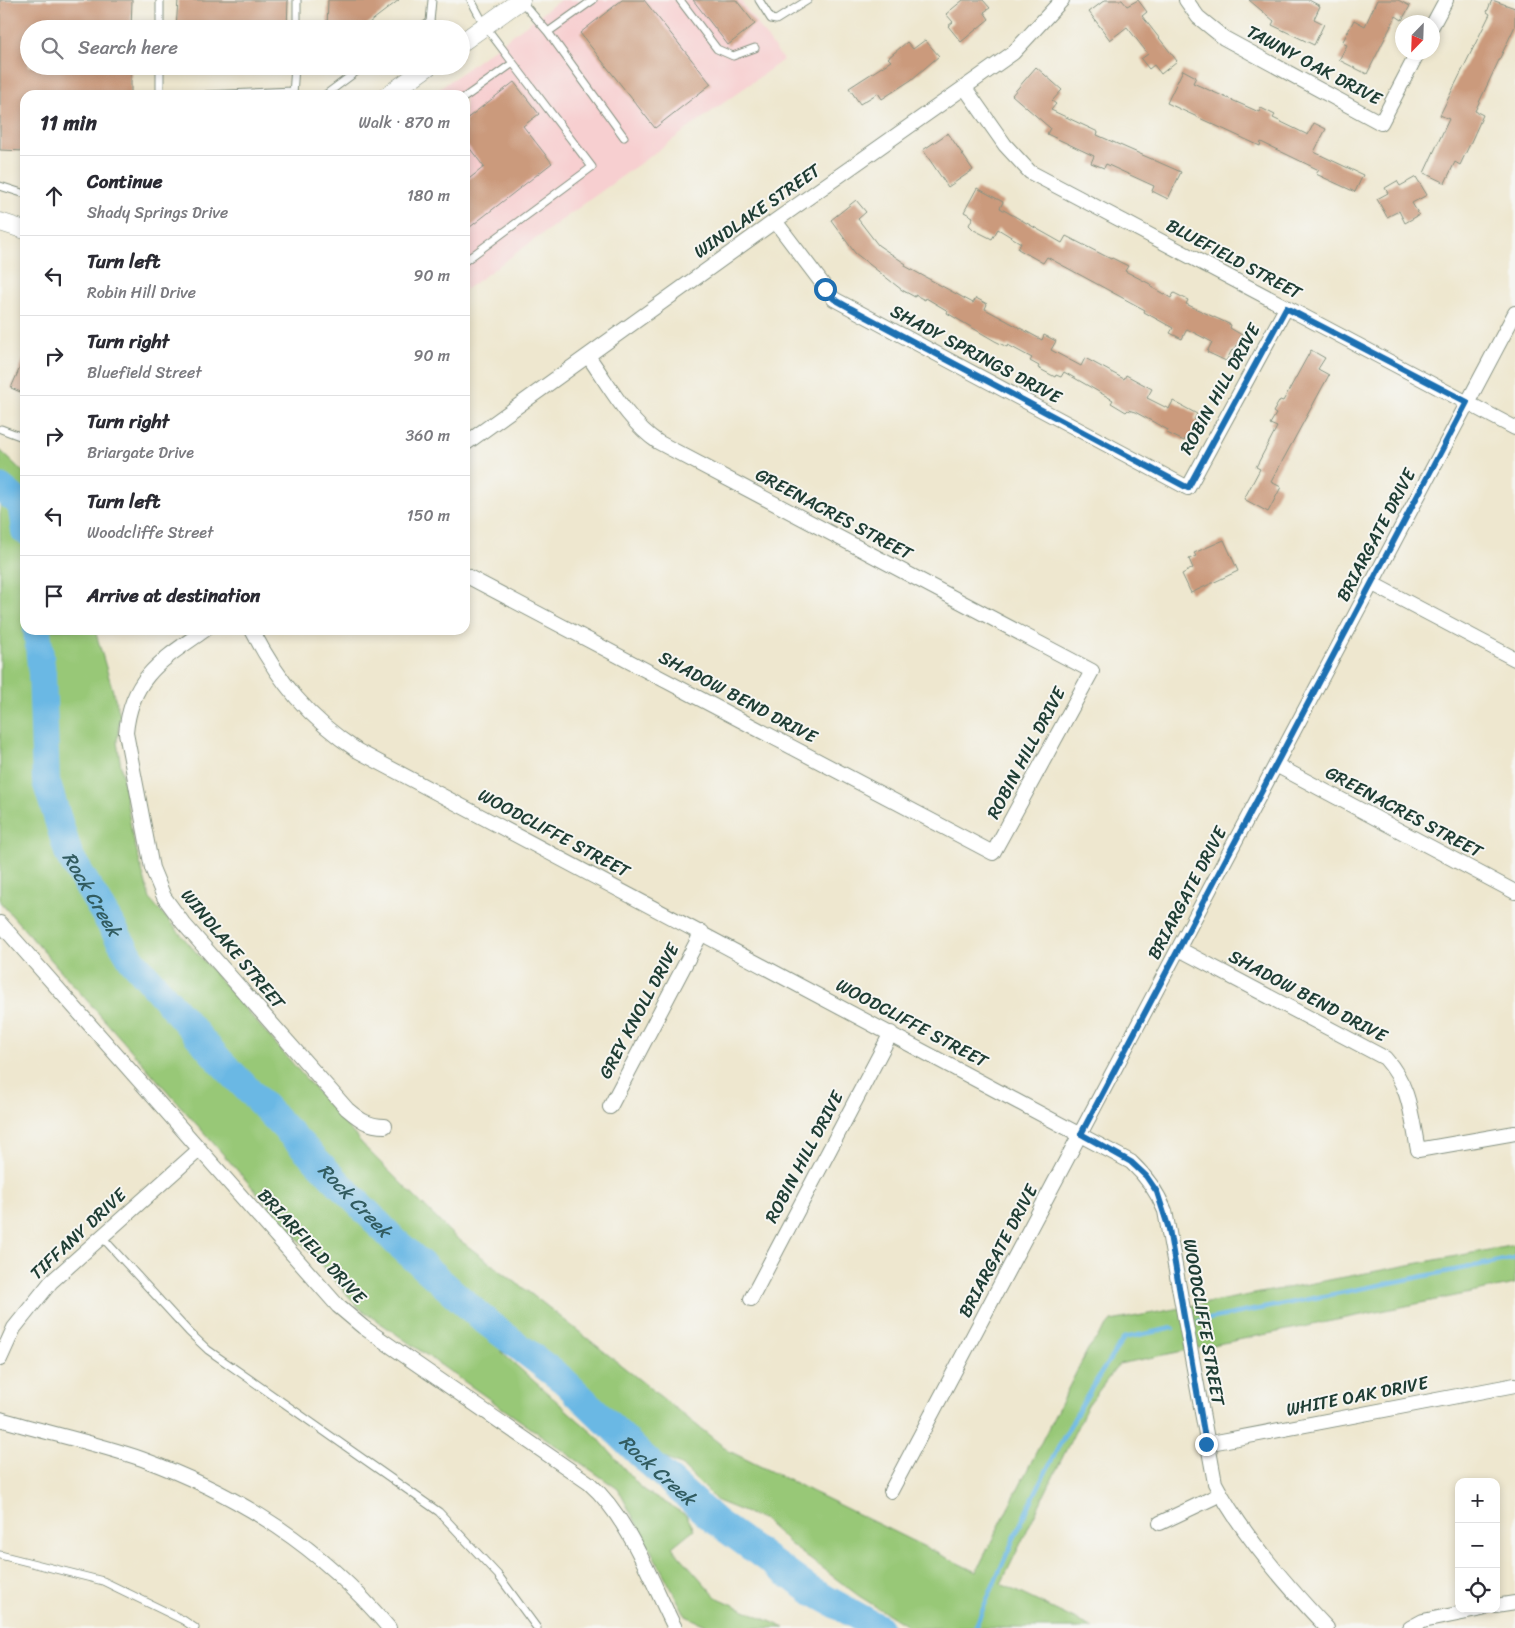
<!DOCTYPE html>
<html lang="en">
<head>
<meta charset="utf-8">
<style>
	body { margin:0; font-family:Sriracha,sans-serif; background:#f2f2f3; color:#2b2b33 }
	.controls { position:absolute; right:15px; bottom:15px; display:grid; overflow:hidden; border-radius:10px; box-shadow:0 2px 8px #0003 }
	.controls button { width:45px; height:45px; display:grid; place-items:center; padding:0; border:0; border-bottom:1px solid #e1e1e2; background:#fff; color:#2b2b33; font:25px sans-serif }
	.compass { position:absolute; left:1395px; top:15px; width:45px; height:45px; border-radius:50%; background:#fff; box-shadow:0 2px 8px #0003; rotate:203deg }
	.stop { position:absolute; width:15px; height:15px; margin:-11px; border:4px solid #1f6fb2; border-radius:50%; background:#fff }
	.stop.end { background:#1f6fb2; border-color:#fff; box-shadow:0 1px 5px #0008 }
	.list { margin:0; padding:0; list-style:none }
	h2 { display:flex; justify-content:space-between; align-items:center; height:65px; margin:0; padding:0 20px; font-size:21px }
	h2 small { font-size:16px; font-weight:400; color:#7c7c81 }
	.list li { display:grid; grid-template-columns:32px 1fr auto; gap:15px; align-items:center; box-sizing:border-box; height:80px; padding:0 20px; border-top:1px solid #e1e1e2 }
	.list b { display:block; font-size:19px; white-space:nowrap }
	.list p { margin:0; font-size:16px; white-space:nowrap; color:#7c7c81 }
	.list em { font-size:16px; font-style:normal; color:#7c7c81 }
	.icon { flex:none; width:28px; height:28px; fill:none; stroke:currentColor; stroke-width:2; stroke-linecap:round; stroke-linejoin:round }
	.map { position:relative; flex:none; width:1515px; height:1628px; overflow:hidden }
	.search { position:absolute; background:#fff; box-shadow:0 2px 8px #0003; left:20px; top:20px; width:450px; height:55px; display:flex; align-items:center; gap:12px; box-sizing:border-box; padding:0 18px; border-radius:28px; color:#7c7c81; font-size:19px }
	.panel { position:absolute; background:#fff; box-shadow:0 2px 8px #0003; left:20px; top:90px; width:450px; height:545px; border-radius:15px }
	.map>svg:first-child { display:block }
	.built { fill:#f7cfd0 }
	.green { fill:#98c877; stroke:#5c8256 }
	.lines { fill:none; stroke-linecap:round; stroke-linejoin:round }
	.stream { stroke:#6ab8e4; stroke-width:4.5 }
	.river { stroke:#6ab8e4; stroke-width:28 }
	.building { fill:#cb9a7b }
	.service-casing { stroke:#869282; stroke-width:9 }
	.minor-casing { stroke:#869282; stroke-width:16 }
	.tertiary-casing { stroke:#869282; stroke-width:19 }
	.service { stroke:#fff; stroke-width:7 }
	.minor { stroke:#fff; stroke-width:14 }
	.tertiary { stroke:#fff; stroke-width:18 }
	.route { stroke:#1f6fb2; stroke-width:6 }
	.labels { text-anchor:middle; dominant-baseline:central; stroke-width:4; stroke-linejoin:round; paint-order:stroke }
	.street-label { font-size:18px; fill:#1f3d34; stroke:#f6f6f2 }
	.water-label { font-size:19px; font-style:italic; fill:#325c60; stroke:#f6f6f2 }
</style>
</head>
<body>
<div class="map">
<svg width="1515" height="1628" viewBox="0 0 1515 1628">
	<rect width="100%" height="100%" fill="#f6f6f2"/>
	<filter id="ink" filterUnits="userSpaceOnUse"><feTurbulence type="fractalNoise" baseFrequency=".02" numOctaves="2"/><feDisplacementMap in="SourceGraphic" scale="10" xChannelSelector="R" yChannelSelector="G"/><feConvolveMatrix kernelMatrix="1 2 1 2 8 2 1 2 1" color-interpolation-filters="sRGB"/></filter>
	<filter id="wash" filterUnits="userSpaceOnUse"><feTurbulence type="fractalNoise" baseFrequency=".0096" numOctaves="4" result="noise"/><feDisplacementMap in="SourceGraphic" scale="20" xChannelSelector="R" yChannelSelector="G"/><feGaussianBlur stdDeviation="1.12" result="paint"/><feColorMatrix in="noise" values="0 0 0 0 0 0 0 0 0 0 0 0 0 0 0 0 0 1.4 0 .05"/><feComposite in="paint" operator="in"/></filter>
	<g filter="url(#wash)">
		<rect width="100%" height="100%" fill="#eee7cf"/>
		<path class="built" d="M 560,0 L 740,0 L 783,60 L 465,290 L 465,95 L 431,95 Z"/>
		<path class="green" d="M 0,450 L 25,474 L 25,630 L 95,630 L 120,715 L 117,742 L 132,834 L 150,899 L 366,1148 L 453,1235 L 543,1303 L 729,1451 L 976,1572 L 1088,1349 L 1111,1321 L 1515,1245 L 1515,1284 L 1119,1364 L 1088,1405 L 1001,1584 L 1093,1628 L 910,1628 L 859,1596 L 791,1545 L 764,1520 L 717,1501 L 681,1465 L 654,1454 L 575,1386 L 500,1351 L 596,1436 L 641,1488 L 686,1515 L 694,1529 L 672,1547 L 716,1597 L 785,1628 L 712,1628 L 686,1616 L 618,1489 L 359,1308 L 0,902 Z"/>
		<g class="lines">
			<path class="stream" d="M 1199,1321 L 1515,1258
				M 975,1628 C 1017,1528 1062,1428 1124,1338 L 1173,1328"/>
			<g class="river">
				<path d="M 0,487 L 21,504 L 25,531"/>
				<path id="s1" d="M 37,630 L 42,674 L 46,781 L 69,855 L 132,960 L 220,1061 L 395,1241 L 484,1320 L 563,1380 L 640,1454 L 715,1521 L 810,1590 L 879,1628"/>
			</g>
		</g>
		<g id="blocks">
			<path class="building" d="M 0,0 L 132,0 L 131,29 L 29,29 L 29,66 L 131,66 L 131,95 L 25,95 L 25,151 L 0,150 Z
				M 178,0 L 288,0 L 287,29 L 176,29 Z
				M 328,0 L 399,0 L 361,29 L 327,29 Z
				M 622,0 L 644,0 L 711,84 L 655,128 L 580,33 Z
				M 693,0 L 736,0 L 755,24 L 728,45 Z
				M 963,0 L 983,0 L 990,8 L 984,12 L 989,19 L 961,42 L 948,26 L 953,22 L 946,14 Z
				M 1105,0 L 1122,0 L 1127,6 L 1138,0 L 1147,12 L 1142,16 L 1177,61 L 1161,74 L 1154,65 L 1149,69 L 1141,59 L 1148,54 L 1127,27 L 1110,40 L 1089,12 Z
				M 1249,0 L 1309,0 L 1320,6 L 1314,19 L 1324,24 L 1314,45 L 1272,25 L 1274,21 Z
				M 1377,0 L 1398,0 L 1410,6 L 1402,20 L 1396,16 L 1367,74 L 1339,60 L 1347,45 L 1342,43 L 1354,20 L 1365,26 Z
				M 1492,0 L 1515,8 L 1515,26 L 1475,111 L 1483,115 L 1470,144 L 1460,165 L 1455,162 L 1445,183 L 1424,173 L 1449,119 L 1440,115 L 1490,14 L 1487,12 Z
				M 925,40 L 939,56 L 911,80 L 882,99 L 878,93 L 860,104 L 849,88 L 891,61 L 888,58 L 907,42 L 913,49 Z
				M 1036,67 L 1062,90 L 1052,101 L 1056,104 L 1051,110 L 1098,132 L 1097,135 L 1181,172 L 1168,199 L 1152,191 L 1154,186 L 1106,164 L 1104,168 L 1091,163 L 1094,156 L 1047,134 L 1050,128 L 1012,95 Z
				M 1183,70 L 1196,77 L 1193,83 L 1259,112 L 1261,108 L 1275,115 L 1273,118 L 1308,135 L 1314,123 L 1326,129 L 1314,152 L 1363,175 L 1355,192 L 1316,174 L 1319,170 L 1261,142 L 1260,146 L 1167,103 Z
				M 514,82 L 539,114 L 523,126 L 552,163 L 465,231 L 465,182 L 484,167 L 465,142 L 465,120 Z
				M 948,133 L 973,170 L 948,187 L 923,150 Z
				M 1416,177 L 1427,195 L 1412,203 L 1419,215 L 1405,223 L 1399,211 L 1387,217 L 1377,199 L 1388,193 L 1385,188 L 1397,181 L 1400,186 Z
				M 977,188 L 1003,202 L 1000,208 L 1062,243 L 1066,236 L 1111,259 L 1112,258 L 1128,266 L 1125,271 L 1152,285 L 1151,287 L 1171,298 L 1174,293 L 1188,300 L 1186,304 L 1231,325 L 1230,328 L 1242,335 L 1234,351 L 1232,350 L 1226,361 L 1207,352 L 1212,342 L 1187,329 L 1182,339 L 1170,333 L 1173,328 L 1144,312 L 1145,310 L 1047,257 L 1043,263 L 1018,249 L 1021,243 L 998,229 L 992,239 L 974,230 L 969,225 L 973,217 L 964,212 Z
				M 856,200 L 866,212 L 858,219 L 878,245 L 906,264 L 905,266 L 973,303 L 976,298 L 987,304 L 985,309 L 1042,340 L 1044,335 L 1056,341 L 1051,350 L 1081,366 L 1085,358 L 1124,379 L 1126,375 L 1152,389 L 1147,398 L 1169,409 L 1173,401 L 1197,414 L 1194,419 L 1201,422 L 1190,442 L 1185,439 L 1184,441 L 1167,433 L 1168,430 L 1135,412 L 1128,410 L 1126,412 L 1111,403 L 1113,400 L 1064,372 L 1061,377 L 1056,375 L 1055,377 L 1038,368 L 1039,366 L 1030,361 L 1032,358 L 1008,345 L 1007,347 L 995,341 L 947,313 L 948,311 L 926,298 L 925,300 L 915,295 L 915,297 L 902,290 L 855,253 L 831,220 Z
				M 1311,350 L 1325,358 L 1318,369 L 1329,375 L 1271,482 L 1281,487 L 1268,512 L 1244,499 L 1260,469 L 1256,467 L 1277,427 L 1270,424 L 1276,414 L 1273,412 L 1280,400 L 1283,401 Z
				M 25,356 L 25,394 L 11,388 Z
				M 1224,540 L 1238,571 L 1191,593 L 1182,574 L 1193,568 L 1189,559 L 1196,556 L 1194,553 Z"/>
		</g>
	</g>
	<g filter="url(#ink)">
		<use href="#blocks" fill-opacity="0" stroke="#869282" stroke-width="1"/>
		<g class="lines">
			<g class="service-casing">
				<path id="service" d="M 160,0 L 160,29
					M 297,0 L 297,29
					M 432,0 L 430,22 L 436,29
					M 593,0 L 548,32 L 624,137
					M 680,0 L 717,49 L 733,56 L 755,48
					M 759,0 L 771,19 L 776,20 L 808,0
					M 521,1 L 548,32
					M 420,29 L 430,22
					M 160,95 L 160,66
					M 206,95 L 293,91
					M 293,95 L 295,66
					M 325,95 L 364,66
					M 465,97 L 513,63
					M 0,186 L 25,194
					M 465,261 L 592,167 L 485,26 L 471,0
					M 1,429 L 25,438
					M 101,1236 L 189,1332 L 208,1350 L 439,1512 L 498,1575 L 537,1628
					M 0,1555 L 103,1581 L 183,1620 L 195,1628"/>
			</g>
			<g class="minor-casing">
				<path id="minor" d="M 1186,0 L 1198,17 L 1224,38 L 1381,123 L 1418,52
					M 1432,26 L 1446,0
					M 965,88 L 1005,145 L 1030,172 L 1515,428
					M 775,221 L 834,299 L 1188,488 L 1286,308
					M 465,444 L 775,221 L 1013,53 L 1062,0
					M 465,575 L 993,853 L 1092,671 L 658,442 C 628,422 609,385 588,356
					M 1371,583 L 1515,659
					M 205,630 C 162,660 131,677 126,733 L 152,868 L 164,897 L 183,923 L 347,1109 C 360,1120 368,1126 385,1126
					M 252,630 C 279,682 308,718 358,751 L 1131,1162 C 1147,1177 1157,1191 1165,1211 L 1215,1483 C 1240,1531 1289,1588 1327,1628
					M 1276,765 L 1515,892
					M 0,923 L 338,1306 L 363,1327 L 589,1483 C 629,1518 651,1581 675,1628
					M 1179,949 L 1385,1058 C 1410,1086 1411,1114 1418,1150 L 1515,1133
					M 610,1107 L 702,932
					M 751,1299 L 891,1033
					M 0,1359 L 14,1328 L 51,1282 L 200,1149
					M 0,1419 C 47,1433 96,1443 142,1459 C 240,1495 322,1547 389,1628
					M 1206,1444 L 1515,1385
					M 891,1491 L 1515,313
					M 1160,1523 L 1221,1494
					M 1496,1606 L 1515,1603
					M 1410,1628 L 1423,1621 L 1482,1609"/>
			</g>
			<g class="tertiary-casing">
				<path id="tertiary" d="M 461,43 L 521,0
					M 388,95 L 429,66
					M 0,222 L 25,230"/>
			</g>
			<use href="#service" class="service"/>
			<use href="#minor" class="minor"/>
			<use href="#tertiary" class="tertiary"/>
		</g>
	</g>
	<g class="lines" filter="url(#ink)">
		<path class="route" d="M 825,289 L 834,299 L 850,308 L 1188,488 L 1286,308 L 1467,402 L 1081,1134 L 1131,1162 L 1146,1176 L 1157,1192 L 1169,1229 L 1206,1444"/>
	</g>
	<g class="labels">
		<g class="street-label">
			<text transform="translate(1314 65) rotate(28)">TAWNY OAK DRIVE</text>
			<text transform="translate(757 211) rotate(-35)">WINDLAKE STREET</text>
			<text transform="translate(1234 259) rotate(28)">BLUEFIELD STREET</text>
			<text transform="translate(976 354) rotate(28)">SHADY SPRINGS DRIVE</text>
			<text transform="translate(1220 389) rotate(-61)">ROBIN HILL DRIVE</text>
			<text transform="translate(834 514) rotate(28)">GREENACRES STREET</text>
			<text transform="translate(1376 535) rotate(-62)">BRIARGATE DRIVE</text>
			<text transform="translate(738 697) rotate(28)">SHADOW BEND DRIVE</text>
			<text transform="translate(1026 753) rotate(-62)">ROBIN HILL DRIVE</text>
			<text transform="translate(1404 812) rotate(28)">GREENACRES STREET</text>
			<text transform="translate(554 833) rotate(28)">WOODCLIFFE STREET</text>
			<text transform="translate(1187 893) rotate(-62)">BRIARGATE DRIVE</text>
			<text transform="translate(233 949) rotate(50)">WINDLAKE STREET</text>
			<text transform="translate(1308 996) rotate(28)">SHADOW BEND DRIVE</text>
			<text transform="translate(639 1011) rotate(-62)">GREY KNOLL DRIVE</text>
			<text transform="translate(912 1023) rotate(28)">WOODCLIFFE STREET</text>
			<text transform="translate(804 1157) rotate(-62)">ROBIN HILL DRIVE</text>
			<text transform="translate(78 1234) rotate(-43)">TIFFANY DRIVE</text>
			<text transform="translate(312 1246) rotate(47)">BRIARFIELD DRIVE</text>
			<text transform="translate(998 1251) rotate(-62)">BRIARGATE DRIVE</text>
			<text transform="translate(1204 1322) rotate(80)">WOODCLIFFE STREET</text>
			<text transform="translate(1357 1396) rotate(-11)">WHITE OAK DRIVE</text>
		</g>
		<g class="water-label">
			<text stroke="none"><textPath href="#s1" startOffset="274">Rock Creek</textPath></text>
			<text stroke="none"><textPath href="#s1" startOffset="679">Rock Creek</textPath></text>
			<text stroke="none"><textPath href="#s1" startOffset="1085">Rock Creek</textPath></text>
		</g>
	</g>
</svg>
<div class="controls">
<button>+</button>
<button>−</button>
<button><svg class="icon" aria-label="locate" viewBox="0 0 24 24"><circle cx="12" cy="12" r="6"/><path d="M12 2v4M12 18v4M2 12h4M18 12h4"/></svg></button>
</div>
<svg class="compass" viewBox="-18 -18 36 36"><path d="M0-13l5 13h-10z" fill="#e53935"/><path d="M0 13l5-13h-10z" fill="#7c7c81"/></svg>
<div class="stop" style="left:825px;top:289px"></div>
<div class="stop end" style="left:1206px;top:1444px"></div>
<div class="search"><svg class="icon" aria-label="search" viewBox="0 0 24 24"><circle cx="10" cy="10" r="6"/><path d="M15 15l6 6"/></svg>Search here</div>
<section class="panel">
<h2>11 min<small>Walk · 870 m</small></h2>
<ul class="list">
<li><svg class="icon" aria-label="ahead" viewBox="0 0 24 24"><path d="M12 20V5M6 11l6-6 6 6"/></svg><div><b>Continue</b><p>Shady Springs Drive</p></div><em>180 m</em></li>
<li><svg class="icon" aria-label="left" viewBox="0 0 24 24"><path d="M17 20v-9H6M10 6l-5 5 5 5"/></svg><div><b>Turn left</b><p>Robin Hill Drive</p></div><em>90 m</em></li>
<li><svg class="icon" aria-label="right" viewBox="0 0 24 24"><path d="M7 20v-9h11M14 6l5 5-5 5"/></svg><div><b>Turn right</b><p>Bluefield Street</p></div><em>90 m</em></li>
<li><svg class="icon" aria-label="right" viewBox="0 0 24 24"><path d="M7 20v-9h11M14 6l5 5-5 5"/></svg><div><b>Turn right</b><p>Briargate Drive</p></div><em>360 m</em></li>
<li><svg class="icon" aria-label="left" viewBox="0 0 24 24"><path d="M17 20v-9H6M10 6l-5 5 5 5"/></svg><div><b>Turn left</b><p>Woodcliffe Street</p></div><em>150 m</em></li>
<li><svg class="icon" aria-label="arrive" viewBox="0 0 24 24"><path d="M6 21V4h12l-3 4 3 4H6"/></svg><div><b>Arrive at destination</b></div></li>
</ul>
</section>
</div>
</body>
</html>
